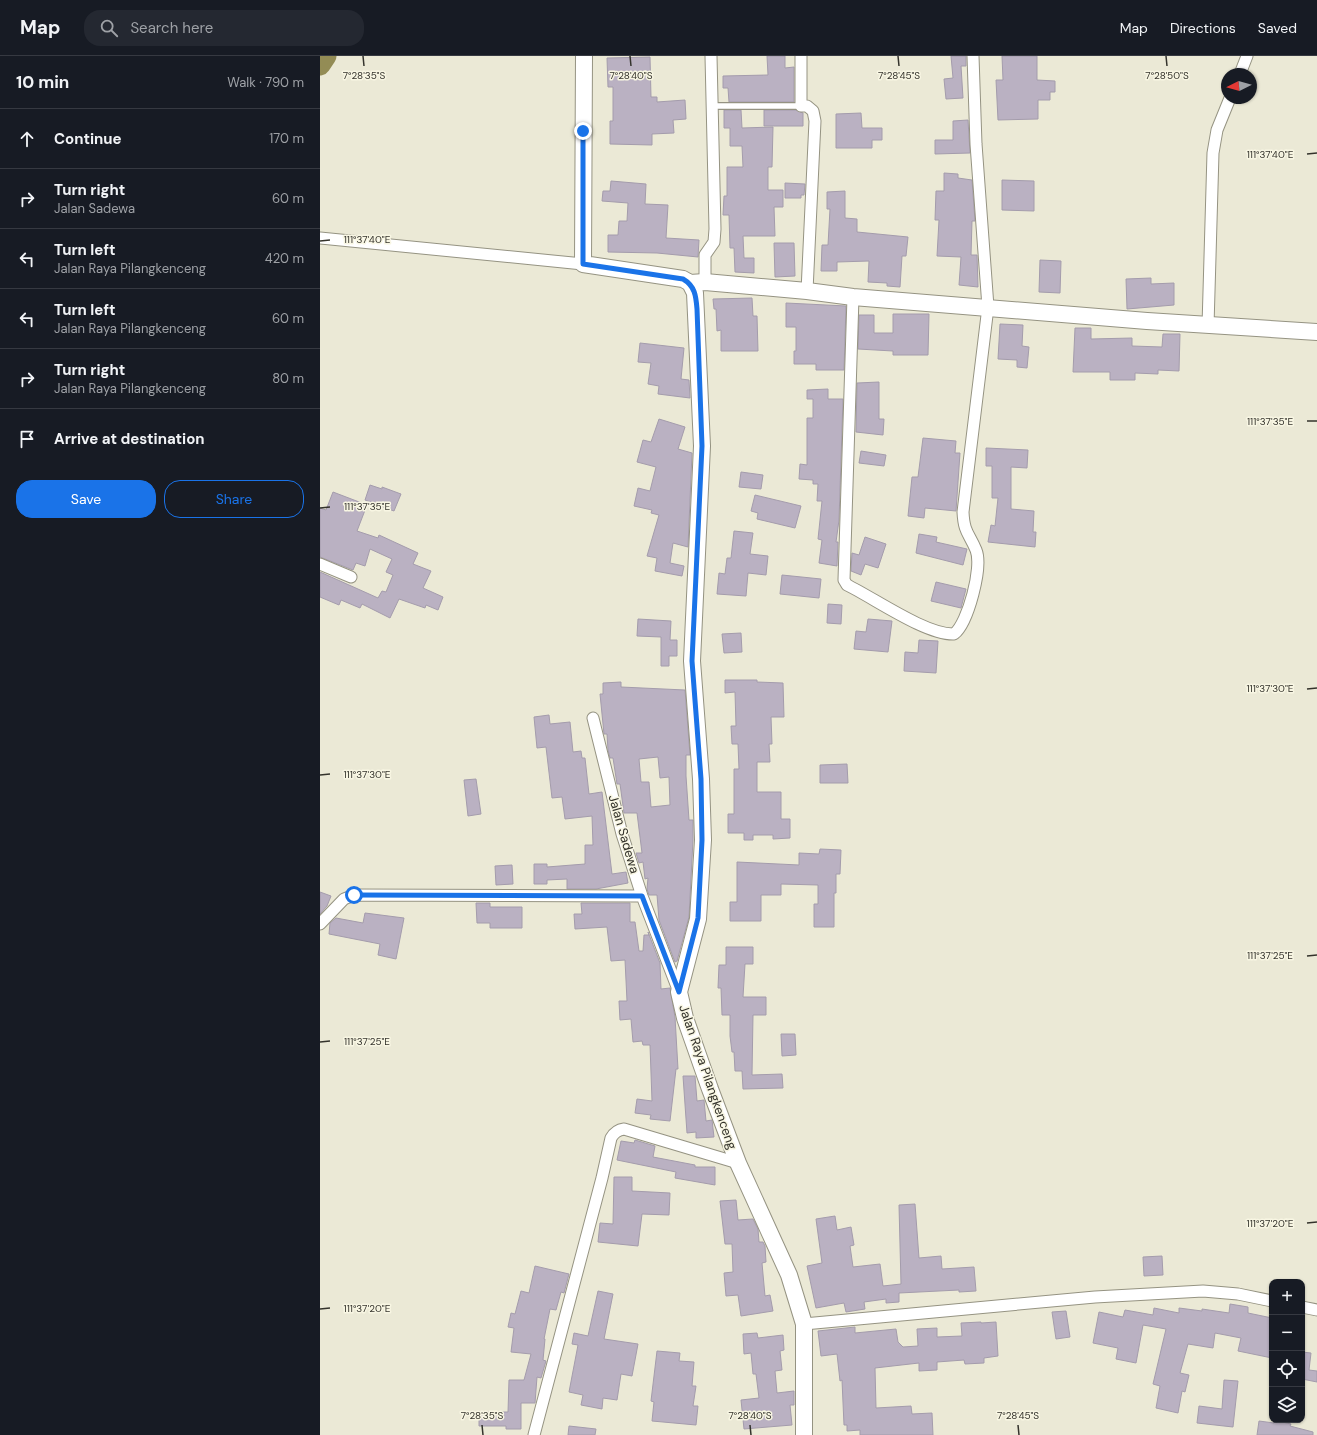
<!DOCTYPE html>
<html lang="en">
<head>
<meta charset="utf-8">
<style>
	body { margin:0; font-family:"DM Sans",sans-serif; background:#242831; color:#f1f3f6 }
	.controls { position:absolute; right:12px; bottom:12px; display:grid; overflow:hidden; border-radius:8px; box-shadow:0 1px 3px #0004 }
	.controls button { width:36px; height:36px; display:grid; place-items:center; padding:0; border:0; border-bottom:1px solid #363941; background:#171b24; color:#f1f3f6; font:20px sans-serif }
	.compass { position:absolute; left:901px; top:12px; width:36px; height:36px; border-radius:50%; background:#171b24; box-shadow:0 1px 3px #0004; rotate:265deg }
	.stop { position:absolute; width:12px; height:12px; margin:-9px; border:3px solid #1a73e8; border-radius:50%; background:#fff }
	.stop.end { background:#1a73e8; border-color:#fff; box-shadow:0 1px 4px #0008 }
	.list { margin:0; padding:0; list-style:none }
	h2 { display:flex; justify-content:space-between; align-items:center; height:52px; margin:0; padding:0 16px; font-size:17px }
	h2 small { font-size:13px; font-weight:400; color:#9ea1a6 }
	.list li { display:grid; grid-template-columns:26px 1fr auto; gap:12px; align-items:center; box-sizing:border-box; height:60px; padding:0 16px; border-top:1px solid #363941 }
	.list b { display:block; font-size:15px; white-space:nowrap }
	.list p { margin:0; font-size:13px; white-space:nowrap; color:#9ea1a6 }
	.list em { font-size:13px; font-style:normal; color:#9ea1a6 }
	.actions { display:flex; gap:8px; padding:12px 16px }
	.actions a { flex:1; padding:9px 0; border:1px solid #1a73e8; border-radius:16px; text-align:center; font-size:14px; color:#1a73e8 }
	.actions .main { background:#1a73e8; color:#fff }
	.icon { flex:none; width:22px; height:22px; fill:none; stroke:currentColor; stroke-width:2; stroke-linecap:round; stroke-linejoin:round }
	.map { position:relative; flex:none; width:997px; height:1379px; overflow:hidden }
	header { display:flex; align-items:center; gap:24px; box-sizing:border-box; height:56px; padding:0 20px; background:#171b24; border-bottom:1px solid #363941 }
	header strong { font-size:19px }
	nav { display:flex; gap:22px; margin-inline-start:auto; font-size:14px }
	.search { width:280px; height:36px; background:#242831; display:flex; align-items:center; gap:10px; box-sizing:border-box; padding:0 14px; border-radius:16px; color:#9ea1a6; font-size:15px }
	main { display:flex }
	aside { flex:1; background:#171b24 }
	.map>svg:first-child { display:block }
	.lines { fill:none; stroke-linecap:round; stroke-linejoin:round }
	.river { stroke:#938c55; stroke-width:21 }
	.building { fill:#bab1c2; stroke:#a49cac; fill-rule:evenodd }
	.lane-casing { stroke:#959382; stroke-width:8 }
	.street-casing { stroke:#959382; stroke-width:13 }
	.secondary-casing { stroke:#959382; stroke-width:18 }
	.lane { stroke:#fff; stroke-width:5.5 }
	.street { stroke:#fff; stroke-width:11 }
	.secondary { stroke:#fff; stroke-width:16 }
	.route { stroke:#1a73e8; stroke-width:5 }
	.ticks { fill:none; stroke:#34332c; stroke-width:1.5 }
	.labels { text-anchor:middle; dominant-baseline:central; stroke-width:3; stroke-linejoin:round; paint-order:stroke }
	.street-label { font-size:13px; fill:#34332c; stroke:#f8f6e3 }
	.ticks-label { font-size:10px; text-anchor:middle; fill:#34332c; stroke:#f8f6e3; stroke-width:3; stroke-linejoin:round; paint-order:stroke }
</style>
</head>
<body>
<header>
<strong>Map</strong>
<div class="search"><svg class="icon" aria-label="search" viewBox="0 0 24 24"><circle cx="10" cy="10" r="6"/><path d="M15 15l6 6"/></svg>Search here</div>
<nav><a>Map</a><a>Directions</a><a>Saved</a></nav>
</header>
<main>
<aside>
<h2>10 min<small>Walk · 790 m</small></h2>
<ul class="list">
<li><svg class="icon" aria-label="ahead" viewBox="0 0 24 24"><path d="M12 20V5M6 11l6-6 6 6"/></svg><div><b>Continue</b></div><em>170 m</em></li>
<li><svg class="icon" aria-label="right" viewBox="0 0 24 24"><path d="M7 20v-9h11M14 6l5 5-5 5"/></svg><div><b>Turn right</b><p>Jalan Sadewa</p></div><em>60 m</em></li>
<li><svg class="icon" aria-label="left" viewBox="0 0 24 24"><path d="M17 20v-9H6M10 6l-5 5 5 5"/></svg><div><b>Turn left</b><p>Jalan Raya Pilangkenceng</p></div><em>420 m</em></li>
<li><svg class="icon" aria-label="left" viewBox="0 0 24 24"><path d="M17 20v-9H6M10 6l-5 5 5 5"/></svg><div><b>Turn left</b><p>Jalan Raya Pilangkenceng</p></div><em>60 m</em></li>
<li><svg class="icon" aria-label="right" viewBox="0 0 24 24"><path d="M7 20v-9h11M14 6l5 5-5 5"/></svg><div><b>Turn right</b><p>Jalan Raya Pilangkenceng</p></div><em>80 m</em></li>
<li><svg class="icon" aria-label="arrive" viewBox="0 0 24 24"><path d="M6 21V4h12l-3 4 3 4H6"/></svg><div><b>Arrive at destination</b></div></li>
</ul>
<div class="actions"><a class="main">Save</a><a>Share</a></div>
</aside>
<div class="map">
<svg width="997" height="1379" viewBox="0 0 997 1379">
	<rect width="100%" height="100%" fill="#ebe9d6"/>
	<g class="lines">
		<path class="river" d="M 0,9 L 6,0"/>
	</g>
	<path class="building" d="M 447,0 L 465,0 L 465,12 L 474,11 L 474,46 L 409,46 L 408,32 L 403,32 L 403,20 L 448,19 Z
		M 631,0 L 646,0 L 646,10 L 641,10 L 643,42 L 626,43 L 624,23 L 633,22 Z
		M 682,0 L 717,0 L 717,24 L 735,25 L 735,36 L 730,36 L 730,44 L 718,44 L 718,63 L 678,64 L 676,24 L 683,24 Z
		M 330,1 L 331,41 L 337,41 L 337,46 L 365,44 L 366,63 L 353,64 L 354,77 L 332,78 L 332,89 L 290,88 L 290,65 L 293,65 L 293,31 L 288,31 L 287,2 Z
		M 404,54 L 421,54 L 422,72 L 453,71 L 452,111 L 448,111 L 448,134 L 463,134 L 463,151 L 454,151 L 455,180 L 423,180 L 424,202 L 434,202 L 434,217 L 415,216 L 414,192 L 410,192 L 409,159 L 403,159 L 404,140 L 407,140 L 407,111 L 423,111 L 422,90 L 410,90 L 410,72 L 404,72 Z
		M 444,54 L 476,54 L 483,57 L 483,70 L 444,70 Z
		M 541,57 L 542,72 L 562,72 L 562,84 L 552,84 L 552,92 L 516,92 L 516,58 Z
		M 648,64 L 650,97 L 615,98 L 615,84 L 633,84 L 633,65 Z
		M 624,117 L 638,118 L 638,122 L 652,124 L 655,165 L 652,165 L 651,199 L 657,199 L 658,231 L 639,229 L 641,201 L 617,200 L 619,164 L 615,164 L 616,135 L 624,135 Z
		M 682,124 L 714,125 L 714,155 L 682,154 Z
		M 291,125 L 326,128 L 325,148 L 348,149 L 346,182 L 379,184 L 378,201 L 337,197 L 288,196 L 288,179 L 298,179 L 299,165 L 307,165 L 308,147 L 282,145 L 283,135 L 290,135 Z
		M 465,127 L 485,128 L 484,139 L 481,139 L 481,142 L 465,142 Z
		M 525,135 L 525,162 L 537,163 L 537,176 L 588,181 L 586,200 L 582,200 L 580,231 L 567,230 L 567,227 L 548,226 L 549,205 L 517,206 L 517,215 L 501,215 L 502,189 L 508,189 L 510,153 L 507,153 L 507,136 Z
		M 454,187 L 474,187 L 475,220 L 455,221 Z
		M 720,204 L 741,205 L 740,237 L 719,236 Z
		M 831,222 L 831,228 L 854,227 L 854,249 L 807,253 L 806,223 Z
		M 432,242 L 433,260 L 437,260 L 438,295 L 401,295 L 401,274 L 397,275 L 396,253 L 394,253 L 393,243 Z
		M 466,247 L 526,250 L 524,314 L 496,314 L 496,308 L 474,308 L 474,295 L 476,295 L 476,271 L 466,271 Z
		M 573,258 L 609,258 L 608,299 L 573,299 L 573,295 L 538,293 L 539,259 L 554,259 L 554,277 L 573,277 Z
		M 680,268 L 703,269 L 702,290 L 709,291 L 707,312 L 697,311 L 697,304 L 678,303 Z
		M 755,272 L 771,272 L 771,283 L 812,282 L 812,290 L 842,291 L 843,278 L 860,278 L 859,315 L 838,314 L 838,318 L 815,317 L 815,324 L 790,324 L 790,316 L 753,316 Z
		M 320,287 L 364,292 L 361,323 L 369,324 L 370,342 L 338,338 L 339,330 L 328,328 L 331,307 L 318,306 Z
		M 559,326 L 559,363 L 564,363 L 563,379 L 536,376 L 537,327 Z
		M 508,333 L 508,343 L 523,343 L 519,464 L 516,486 L 518,486 L 517,510 L 499,507 L 502,484 L 498,483 L 502,445 L 497,445 L 498,428 L 493,428 L 493,424 L 479,423 L 480,408 L 487,409 L 487,362 L 493,362 L 493,343 L 487,343 L 487,334 Z
		M 339,363 L 365,371 L 358,393 L 372,397 L 368,491 L 353,487 L 350,507 L 364,510 L 362,520 L 335,515 L 337,502 L 327,500 L 339,459 L 331,457 L 332,454 L 314,450 L 318,432 L 330,435 L 336,411 L 317,406 L 323,384 L 331,386 Z
		M 603,382 L 636,385 L 635,397 L 640,397 L 636,455 L 605,452 L 604,462 L 588,460 L 592,421 L 598,421 Z
		M 666,392 L 708,394 L 707,412 L 691,411 L 691,453 L 714,455 L 713,476 L 716,476 L 715,491 L 668,486 L 671,469 L 675,470 L 678,442 L 672,442 L 672,410 L 666,410 Z
		M 541,395 L 566,399 L 564,410 L 539,407 Z
		M 421,416 L 443,419 L 441,433 L 419,431 Z
		M 50,429 L 62,433 L 62,431 L 81,438 L 74,455 L 45,444 Z
		M 13,436 L 47,449 L 37,475 L 58,482 L 59,479 L 98,497 L 93,508 L 111,515 L 103,532 L 123,541 L 118,554 L 106,549 L 105,552 L 79,543 L 70,562 L 42,548 L 40,552 L 21,544 L 19,549 L 0,541 L 0,516 L 58,542 L 62,535 L 66,536 L 73,519 L 66,516 L 72,503 L 50,493 L 45,510 L 36,507 L 33,514 L 0,501 L 0,452 L 6,454 Z
		M 435,439 L 481,450 L 475,472 L 437,463 L 438,457 L 431,455 Z
		M 414,475 L 433,477 L 430,498 L 448,500 L 446,519 L 428,517 L 426,540 L 397,538 L 399,517 L 405,518 L 407,502 L 411,502 Z
		M 599,478 L 617,481 L 616,486 L 647,493 L 643,509 L 596,497 Z
		M 545,481 L 566,488 L 558,512 L 545,508 L 541,519 L 531,515 L 532,497 L 539,499 Z
		M 462,519 L 501,523 L 499,542 L 460,538 Z
		M 616,526 L 646,533 L 641,552 L 611,545 Z
		M 508,548 L 522,549 L 521,568 L 507,567 Z
		M 318,563 L 351,565 L 350,584 L 357,584 L 357,600 L 349,600 L 349,610 L 341,610 L 341,581 L 317,580 Z
		M 548,563 L 572,565 L 568,596 L 534,593 L 536,575 L 546,576 Z
		M 421,577 L 422,596 L 404,597 L 402,578 Z
		M 599,584 L 618,585 L 616,617 L 584,615 L 585,596 L 598,597 Z
		M 405,624 L 437,624 L 437,626 L 463,627 L 464,661 L 451,661 L 452,688 L 449,688 L 450,706 L 437,706 L 437,736 L 461,736 L 461,763 L 470,763 L 470,782 L 453,783 L 453,779 L 433,779 L 433,784 L 424,784 L 424,777 L 408,777 L 408,758 L 414,758 L 414,713 L 419,713 L 418,688 L 412,688 L 411,670 L 416,670 L 415,636 L 405,637 Z
		M 301,626 L 301,631 L 365,634 L 370,699 L 366,699 L 366,720 L 369,764 L 373,764 L 373,784 L 369,861 L 357,905 L 355,906 L 339,864 L 337,839 L 329,839 L 327,833 L 328,822 L 325,823 L 323,806 L 319,807 L 316,797 L 322,797 L 317,757 L 304,757 L 300,728 L 297,728 L 293,702 L 290,702 L 288,694 L 287,678 L 284,678 L 280,638 L 283,638 L 283,627 ZM 338,701 L 340,722 L 349,721 L 350,749 L 331,751 L 329,726 L 321,726 L 319,703 Z
		M 229,659 L 230,668 L 250,666 L 253,696 L 261,695 L 262,702 L 265,702 L 269,738 L 282,736 L 292,818 L 306,816 L 308,827 L 276,833 L 247,833 L 247,823 L 227,824 L 227,828 L 214,828 L 214,808 L 227,808 L 227,811 L 265,808 L 265,789 L 273,789 L 272,760 L 245,763 L 242,741 L 232,742 L 226,691 L 217,692 L 214,661 Z
		M 527,708 L 528,727 L 500,727 L 500,709 Z
		M 156,723 L 161,758 L 148,760 L 144,724 Z
		M 500,793 L 521,794 L 520,818 L 516,818 L 516,837 L 514,837 L 514,871 L 494,871 L 494,848 L 498,848 L 498,829 L 461,828 L 461,839 L 441,839 L 441,865 L 410,865 L 410,846 L 417,846 L 417,806 L 479,809 L 479,797 L 499,798 Z
		M 192,809 L 193,828 L 176,829 L 175,810 Z
		M 0,836 L 11,840 L 7,850 L 0,858 Z
		M 156,847 L 170,847 L 170,851 L 202,851 L 202,872 L 170,872 L 170,867 L 157,867 Z
		M 261,847 L 310,847 L 310,866 L 315,866 L 319,895 L 323,895 L 324,879 L 329,879 L 328,876 L 340,907 L 341,933 L 350,932 L 355,961 L 358,1013 L 356,1013 L 350,1065 L 330,1063 L 331,1059 L 315,1057 L 317,1043 L 332,1045 L 330,989 L 323,989 L 322,985 L 313,986 L 311,963 L 300,964 L 299,945 L 307,945 L 305,904 L 291,905 L 287,871 L 255,873 L 254,858 L 262,858 Z
		M 45,857 L 84,862 L 76,903 L 58,899 L 60,888 L 9,878 L 10,867 L 16,862 L 43,867 Z
		M 406,891 L 433,891 L 433,908 L 425,908 L 423,941 L 446,941 L 446,959 L 433,959 L 432,1019 L 462,1018 L 463,1032 L 423,1033 L 422,1015 L 415,1015 L 414,996 L 412,996 L 410,980 L 410,959 L 402,959 L 401,932 L 398,932 L 399,909 L 406,909 Z
		M 461,978 L 475,978 L 476,999 L 462,1000 Z
		M 363,1020 L 375,1020 L 377,1045 L 384,1044 L 386,1065 L 392,1064 L 394,1081 L 376,1082 L 376,1076 L 367,1077 Z
		M 315,1084 L 335,1090 L 333,1101 L 375,1109 L 375,1111 L 395,1111 L 395,1129 L 355,1122 L 356,1116 L 297,1104 L 301,1085 L 314,1087 Z
		M 294,1121 L 312,1121 L 312,1135 L 350,1137 L 349,1159 L 322,1158 L 318,1190 L 278,1186 L 280,1167 L 293,1168 Z
		M 416,1144 L 418,1164 L 433,1163 L 438,1173 L 439,1186 L 443,1186 L 445,1190 L 446,1206 L 442,1207 L 445,1240 L 450,1239 L 453,1255 L 421,1260 L 418,1239 L 406,1240 L 404,1217 L 413,1216 L 412,1188 L 405,1188 L 400,1145 Z
		M 595,1148 L 599,1202 L 621,1200 L 622,1213 L 654,1211 L 656,1235 L 639,1236 L 639,1234 L 579,1237 L 579,1246 L 566,1247 L 566,1243 L 544,1246 L 545,1253 L 526,1256 L 524,1247 L 496,1252 L 487,1210 L 502,1207 L 496,1163 L 515,1160 L 517,1174 L 531,1171 L 534,1189 L 530,1190 L 533,1211 L 560,1208 L 563,1230 L 581,1228 L 579,1149 Z
		M 842,1200 L 843,1219 L 824,1220 L 823,1201 Z
		M 215,1210 L 249,1218 L 244,1237 L 241,1236 L 236,1254 L 230,1253 L 224,1283 L 225,1283 L 223,1304 L 226,1305 L 221,1322 L 217,1321 L 215,1347 L 201,1347 L 201,1373 L 186,1373 L 186,1370 L 159,1370 L 159,1356 L 188,1356 L 189,1324 L 204,1324 L 211,1298 L 191,1296 L 194,1272 L 188,1271 L 191,1257 L 195,1258 L 201,1235 L 209,1237 Z
		M 278,1235 L 293,1238 L 284,1283 L 318,1288 L 312,1320 L 301,1318 L 297,1344 L 283,1342 L 282,1353 L 261,1349 L 263,1339 L 249,1336 L 258,1289 L 252,1288 L 254,1277 L 268,1280 Z
		M 910,1248 L 928,1251 L 928,1257 L 952,1262 L 952,1302 L 918,1295 L 921,1282 L 895,1277 L 893,1292 L 868,1288 L 860,1317 L 869,1319 L 865,1336 L 862,1335 L 858,1357 L 836,1352 L 840,1330 L 833,1328 L 846,1273 L 823,1269 L 816,1307 L 796,1303 L 798,1292 L 773,1287 L 779,1256 L 803,1261 L 805,1254 L 833,1259 L 834,1252 L 859,1257 L 859,1252 L 882,1255 L 882,1253 L 909,1257 Z
		M 746,1255 L 750,1281 L 736,1283 L 732,1256 Z
		M 661,1266 L 661,1267 L 676,1266 L 678,1300 L 664,1302 L 664,1307 L 645,1308 L 644,1304 L 617,1306 L 617,1314 L 599,1315 L 599,1307 L 555,1312 L 556,1352 L 591,1350 L 592,1358 L 612,1357 L 613,1379 L 540,1379 L 540,1374 L 527,1375 L 527,1369 L 524,1369 L 522,1324 L 520,1325 L 517,1298 L 501,1300 L 498,1275 L 535,1271 L 535,1277 L 576,1273 L 578,1286 L 583,1291 L 598,1290 L 597,1273 L 617,1272 L 617,1281 L 642,1280 L 641,1267 Z
		M 437,1277 L 438,1282 L 463,1279 L 464,1294 L 460,1295 L 462,1314 L 455,1315 L 457,1337 L 474,1335 L 474,1349 L 470,1349 L 472,1369 L 424,1373 L 421,1344 L 439,1342 L 436,1318 L 433,1318 L 431,1297 L 424,1298 L 423,1278 Z
		M 337,1295 L 360,1297 L 359,1305 L 374,1306 L 372,1330 L 376,1330 L 373,1350 L 378,1350 L 376,1369 L 332,1365 L 334,1346 L 331,1345 Z
		M 982,1296 L 991,1297 L 989,1314 L 997,1315 L 997,1326 L 982,1323 Z
		M 904,1324 L 918,1325 L 913,1371 L 877,1367 L 879,1350 L 902,1353 Z
		M 954,1364 L 971,1368 L 970,1370 L 993,1376 L 993,1379 L 937,1379 L 939,1365 L 954,1367 Z
		M 249,1370 L 276,1373 L 275,1379 L 248,1379 Z"/>
	<g class="lines">
		<g class="lane-casing">
			<path id="lane" d="M 392,50 L 481,50"/>
		</g>
		<g class="street-casing">
			<path id="street" d="M 481,0 L 481,50 L 487,50 L 493,55 L 495,65 L 487,235
				M 920,18 L 927,0
				M 0,182 L 263,208
				M 385,226 L 385,199 L 394,186 L 395,173 L 391,0
				M 533,241 L 524,524 L 527,529 C 554,542 606,579 634,578 C 648,567 663,511 656,494 C 649,477 644,477 643,456 L 668,251 L 656,88 L 653,0
				M 888,270 L 893,97 L 897,74 L 910,42
				M 0,508 L 31,521
				M 273,662 L 302,778 L 322,840 L 359,936
				M 0,868 L 24,843 L 34,839 L 322,840
				M 982,1251 L 997,1254
				M 484,1268 L 775,1241 L 883,1235 L 918,1238 L 952,1245
				M 214,1379 L 282,1122 L 291,1082 C 294,1077 297,1074 304,1073 L 418,1107"/>
		</g>
		<g class="secondary-casing">
			<path id="secondary" d="M 264,0 L 263,208 L 363,223 L 370,227 L 375,237 L 382,390 L 372,605 L 381,723 L 383,784 L 378,863 L 359,936 L 365,962 L 390,1033 L 418,1107 L 469,1219 L 484,1268 L 484,1379
				M 370,227 L 385,226 L 487,235 L 533,241 L 827,265 L 997,276"/>
		</g>
		<use href="#lane" class="lane"/>
		<use href="#street" class="street"/>
		<use href="#secondary" class="secondary"/>
	</g>
	<g class="lines">
		<path class="route" d="M 34,839 L 322,840 L 359,936 L 378,862 L 382,784 L 381,723 L 372,605 L 382,390 L 377,253 C 376,240 375,230 363,223 L 263,208 L 263,75"/>
	</g>
	<path class="ticks" d="M 43,0 L 44,10M 310,0 L 311,10M 578,0 L 579,10M 846,0 L 847,10M 987,98 L 997,97M 0,185 L 10,184M 987,365 L 997,365M 0,452 L 10,451M 987,633 L 997,632M 0,719 L 10,718M 987,900 L 997,899M 0,986 L 10,985M 987,1167 L 997,1166M 0,1253 L 10,1252M 162,1369 L 163,1379M 430,1369 L 431,1379M 698,1369 L 699,1379"/>
	<g class="labels">
		<g class="street-label">
			<text transform="translate(304 778) rotate(74)">Jalan Sadewa</text>
			<text transform="translate(388 1021) rotate(71)">Jalan Raya Pilangkenceng</text>
		</g>
	</g>
	<g class="ticks-label">
		<text x="44" y="23">7°28'35"S</text>
		<text x="311" y="23">7°28'40"S</text>
		<text x="579" y="23">7°28'45"S</text>
		<text x="847" y="23">7°28'50"S</text>
		<text x="950" y="102">111°37'40"E</text>
		<text x="47" y="187">111°37'40"E</text>
		<text x="950" y="369">111°37'35"E</text>
		<text x="47" y="454">111°37'35"E</text>
		<text x="950" y="636">111°37'30"E</text>
		<text x="47" y="722">111°37'30"E</text>
		<text x="950" y="903">111°37'25"E</text>
		<text x="47" y="989">111°37'25"E</text>
		<text x="950" y="1171">111°37'20"E</text>
		<text x="47" y="1256">111°37'20"E</text>
		<text x="162" y="1363">7°28'35"S</text>
		<text x="430" y="1363">7°28'40"S</text>
		<text x="698" y="1363">7°28'45"S</text>
	</g>
</svg>
<div class="controls">
<button>+</button>
<button>−</button>
<button><svg class="icon" aria-label="locate" viewBox="0 0 24 24"><circle cx="12" cy="12" r="6"/><path d="M12 2v4M12 18v4M2 12h4M18 12h4"/></svg></button>
<button><svg class="icon" aria-label="layers" viewBox="0 0 24 24"><path d="M12 4l9 5-9 5-9-5zM3 14l9 5 9-5"/></svg></button>
</div>
<svg class="compass" viewBox="-18 -18 36 36"><path d="M0-13l5 13h-10z" fill="#e53935"/><path d="M0 13l5-13h-10z" fill="#9ea1a6"/></svg>
<div class="stop" style="left:34px;top:839px"></div>
<div class="stop end" style="left:263px;top:75px"></div>
</div>
</main>
</body>
</html>
